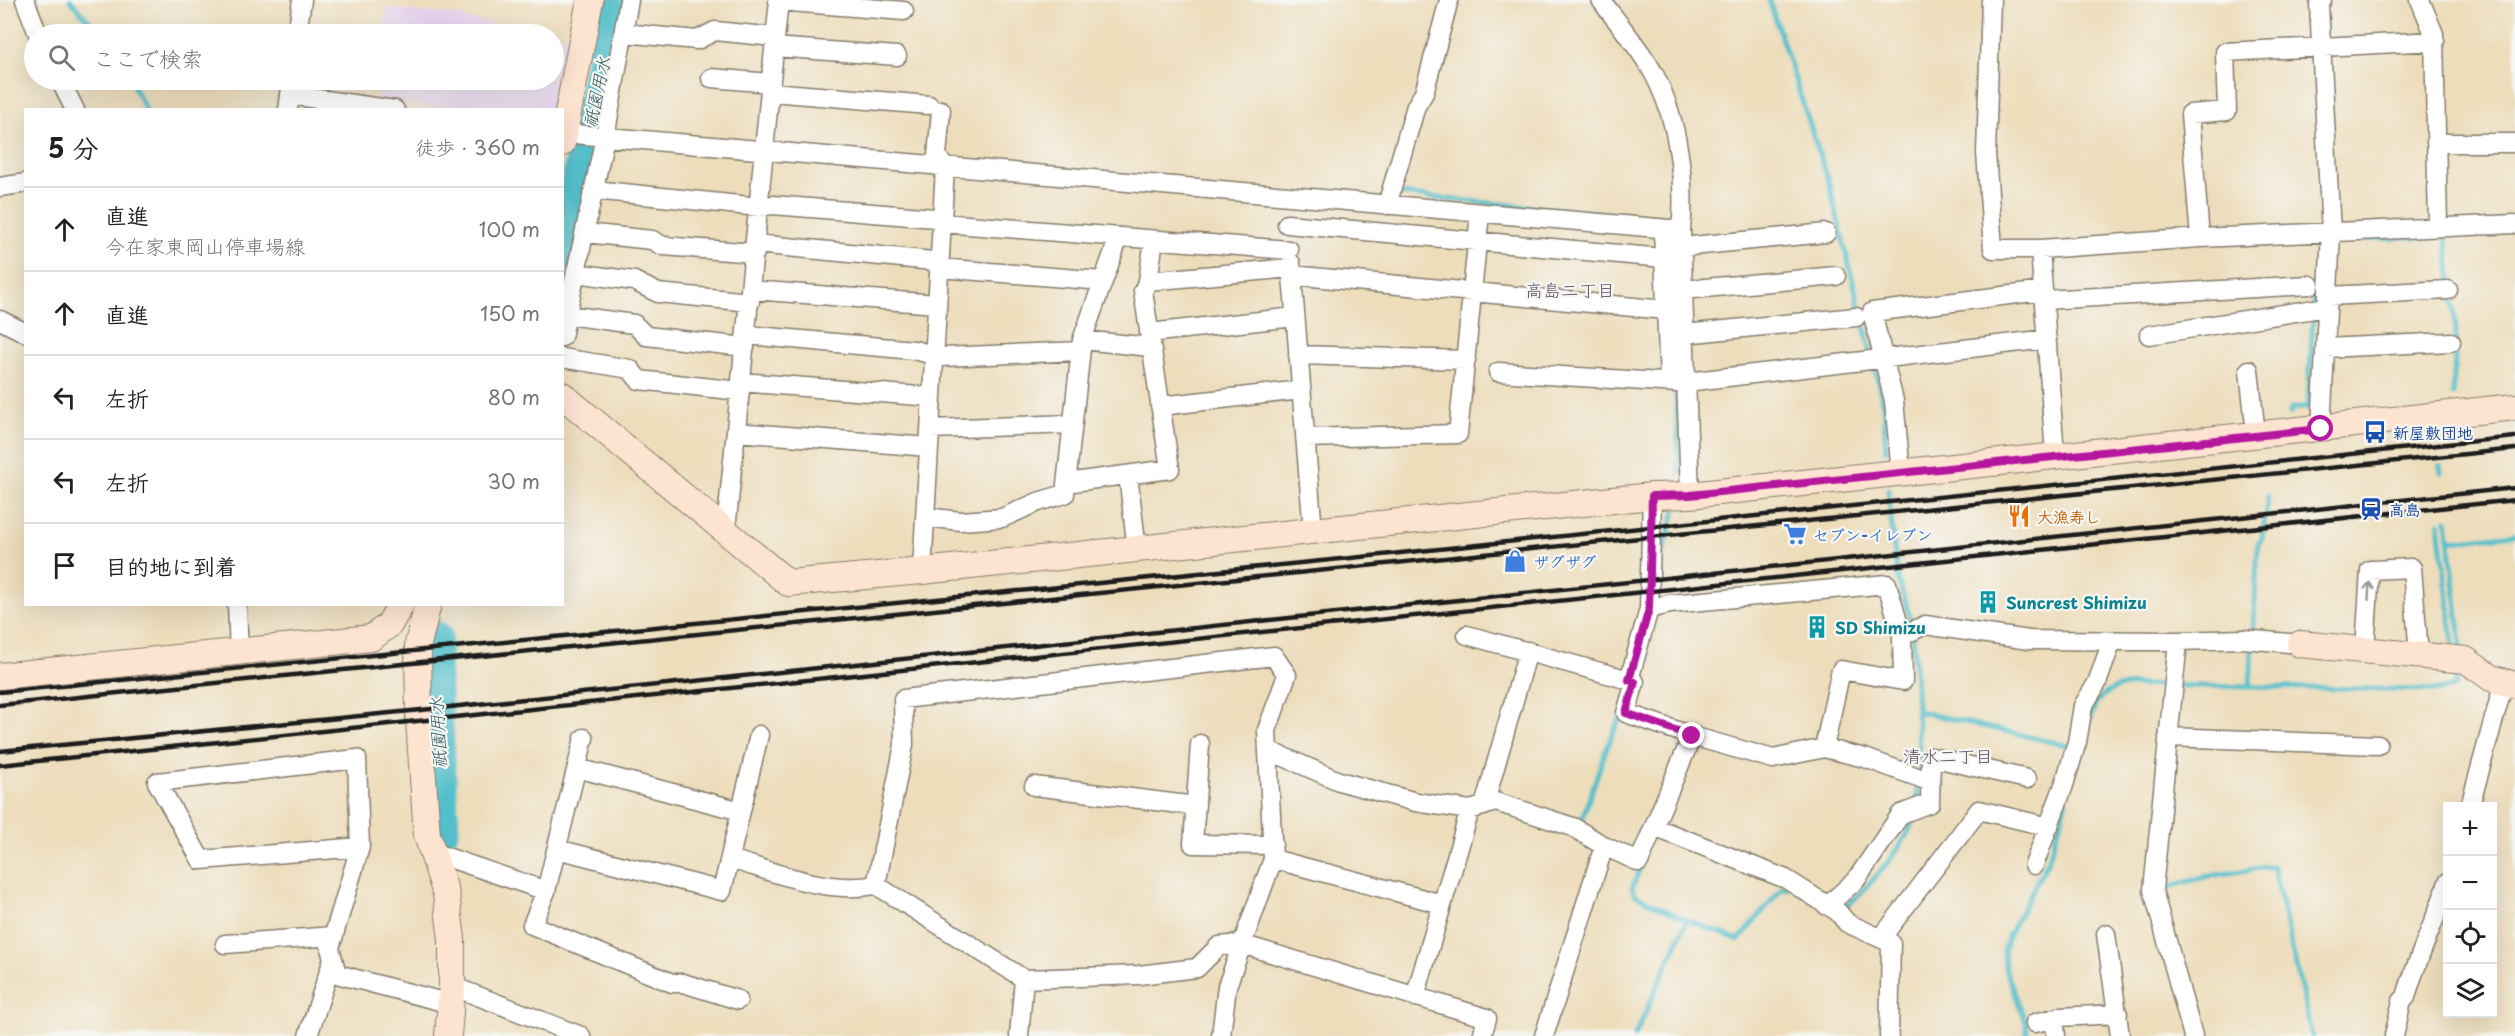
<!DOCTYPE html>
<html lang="ja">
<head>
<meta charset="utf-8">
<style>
	body { margin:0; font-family:"Playpen Sans","Klee One",sans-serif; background:#f6f6f6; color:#222 }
	.controls { position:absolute; right:18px; bottom:18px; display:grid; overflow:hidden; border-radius:0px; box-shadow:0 6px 24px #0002 }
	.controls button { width:54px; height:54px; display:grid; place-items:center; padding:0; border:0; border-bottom:2px solid #e0e0e0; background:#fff; color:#222; font:30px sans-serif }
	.stop { position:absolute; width:18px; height:18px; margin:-14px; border:4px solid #b5179e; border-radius:50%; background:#fff }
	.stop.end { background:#b5179e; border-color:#fff; box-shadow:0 2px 6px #0008 }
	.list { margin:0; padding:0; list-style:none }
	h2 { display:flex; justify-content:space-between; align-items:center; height:78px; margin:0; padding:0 24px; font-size:26px }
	h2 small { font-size:20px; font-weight:400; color:#767676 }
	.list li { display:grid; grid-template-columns:39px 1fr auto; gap:18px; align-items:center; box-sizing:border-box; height:84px; padding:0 24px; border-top:2px solid #e0e0e0 }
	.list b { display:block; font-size:22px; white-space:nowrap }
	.list p { margin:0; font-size:20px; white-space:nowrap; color:#767676 }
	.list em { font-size:20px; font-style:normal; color:#767676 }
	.icon { flex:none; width:33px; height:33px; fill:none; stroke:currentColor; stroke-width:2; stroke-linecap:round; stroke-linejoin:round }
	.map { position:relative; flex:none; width:2515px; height:1036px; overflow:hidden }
	.search { position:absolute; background:#fff; box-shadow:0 6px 24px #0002; left:24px; top:24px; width:540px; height:66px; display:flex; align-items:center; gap:15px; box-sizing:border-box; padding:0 21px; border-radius:33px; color:#767676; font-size:22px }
	.panel { position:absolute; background:#fff; box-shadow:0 6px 24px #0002; left:24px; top:108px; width:540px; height:498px; border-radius:0px }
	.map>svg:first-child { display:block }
	.built { fill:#e7d2ef }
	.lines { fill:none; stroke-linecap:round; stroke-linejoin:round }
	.stream { stroke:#52bfcb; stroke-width:5 }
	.river { stroke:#52bfcb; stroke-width:33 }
	.street-casing { stroke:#847c6c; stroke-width:21 }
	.secondary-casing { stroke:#847c6c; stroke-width:28 }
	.street { stroke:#fff; stroke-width:18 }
	.secondary { stroke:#fde4d1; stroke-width:26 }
	.rail { stroke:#1c1c1c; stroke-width:4.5 }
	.oneway { stroke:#999 }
	.route { stroke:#b5179e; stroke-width:8 }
	.labels { text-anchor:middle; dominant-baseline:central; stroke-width:4.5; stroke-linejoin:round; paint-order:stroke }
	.transit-label { font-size:16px; font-weight:bold; fill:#164399; stroke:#f6f6f2; text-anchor:start }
	.food-label { font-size:16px; font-weight:bold; fill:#c56008; stroke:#f6f6f2; text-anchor:start }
	.shop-label { font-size:16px; font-weight:bold; fill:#366cbe; stroke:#f6f6f2; text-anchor:start }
	.culture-label { font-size:16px; font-weight:bold; fill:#0d838f; stroke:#f6f6f2; text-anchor:start }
	.water-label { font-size:18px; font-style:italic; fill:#325d62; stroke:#f6f6f2 }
	.neighbourhood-label { font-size:18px; fill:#5e4f66; stroke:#f6f6f2 }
</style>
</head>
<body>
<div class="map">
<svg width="2515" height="1036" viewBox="0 0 2515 1036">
	<rect width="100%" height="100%" fill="#f6f6f2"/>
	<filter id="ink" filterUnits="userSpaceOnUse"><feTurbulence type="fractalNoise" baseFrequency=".0167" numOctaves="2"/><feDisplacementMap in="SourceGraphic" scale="12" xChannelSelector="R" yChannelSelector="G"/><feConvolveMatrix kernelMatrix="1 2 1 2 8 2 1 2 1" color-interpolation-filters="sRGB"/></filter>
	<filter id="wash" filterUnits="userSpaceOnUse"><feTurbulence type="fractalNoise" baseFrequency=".008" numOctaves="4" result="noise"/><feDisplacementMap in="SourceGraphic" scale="24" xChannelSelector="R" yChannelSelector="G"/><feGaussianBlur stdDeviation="1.35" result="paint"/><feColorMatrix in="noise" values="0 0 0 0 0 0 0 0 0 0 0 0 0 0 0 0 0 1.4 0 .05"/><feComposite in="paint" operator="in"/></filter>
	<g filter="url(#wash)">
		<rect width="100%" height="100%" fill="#edddbb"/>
		<path class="built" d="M 387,8 L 464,16 L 465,19 L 553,34 L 384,34 Z
			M 554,35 L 567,37 L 554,109 L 456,110 L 376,98 L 379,80 L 554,80 Z"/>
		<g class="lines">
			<path class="stream" d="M 70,0 L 100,34
				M 1769,0 L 1829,183 L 1883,403 L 1886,450
				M 130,80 L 146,110
				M 1397,190 L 1396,193 L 1427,197 L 1670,220 L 1670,223
				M 2446,234 L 2456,331 L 2453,395
				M 1676,386 L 1679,473
				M 2290,413 L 2291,408 L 2308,408 L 2317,242 L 2446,235
				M 2440,466 L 2441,473
				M 1888,489 L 1897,576 L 1911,620 L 1914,650 L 1920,770 L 1916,805
				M 2447,520 L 2462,652
				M 2439,523 L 2454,652
				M 2450,541 L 2515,534
				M 1658,570 L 1675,511
				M 2464,668 L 2465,682 L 2488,689
				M 2250,687 L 2258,544 L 2262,539 L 2268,496
				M 1917,711 L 2074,747
				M 2089,723 L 2096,702 L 2105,694 L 2118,687 L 2134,685 L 2440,690 L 2456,686 L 2456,667
				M 1579,825 C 1594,790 1603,749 1621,717
				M 1637,867 L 1640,869 L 1632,888 L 1635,895 L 1687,920
				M 2165,888 L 2204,877 L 2273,866 L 2312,1036
				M 1845,907 C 1868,888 1909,843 1915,814
				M 1635,1036 L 1687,920 L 1739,940 L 1783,887 L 1787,889
				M 2027,1036 L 2027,1026 L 2005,968 L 2004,949 L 2008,936 L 2048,861 L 2067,802"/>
			<path class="river" d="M 562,255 L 615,0
				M 436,637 L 434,673 L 443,829"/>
		</g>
	</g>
	<g filter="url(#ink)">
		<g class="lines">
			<g class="street-casing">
				<path id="street" d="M 25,0 L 38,34
					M 1601,0 C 1619,25 1641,49 1655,76 C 1678,120 1686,182 1681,230
					M 1991,0 L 1986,153 L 1993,249 L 2040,249 L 2200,238 L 2515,224
					M 2420,0 L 2434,34 L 2438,227
					M 778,1 L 904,11
					M 624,33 L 697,40 L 715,31 L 775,37
					M 297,34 L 302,0
					M 774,47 L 897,56
					M 711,78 L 771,83
					M 60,80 L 75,110
					M 771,92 L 929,105
					M 290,95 L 395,110
					M 288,110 L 292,80
					M 562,133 L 1681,230 L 1690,495
					M 2436,143 L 2515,143
					M 0,187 L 26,183
					M 594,190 L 759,207 L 773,205 L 935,218 L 942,223 L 1289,250
					M 1387,205 L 1416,106 L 1424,93 L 1449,0
					M 1287,224 L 1663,258
					M 1663,229 L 1669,382
					M 585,233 L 652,240 L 663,246 L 755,253
					M 2200,238 L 2190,114 L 2227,111 L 2225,52 L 2435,41
					M 756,244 L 933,261 L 939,268 L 1103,281
					M 1681,247 L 1826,233
					M 2040,249 L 2055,455
					M 1291,263 L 1313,532
					M 576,273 L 634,281 L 658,293 L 750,302
					M 1291,275 L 1666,310
					M 1148,281 L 1291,268
					M 751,290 L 937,304
					M 1683,290 L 1836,276
					M 2328,296 L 2448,290
					M 2044,300 L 2310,285
					M 567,315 L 634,324 L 646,336 L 745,347
					M 0,320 L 26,333
					M 1149,333 L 1295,317
					M 1684,334 L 1856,317
					M 746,335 L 914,350 L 942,357 L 1081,351
					M 2149,335 L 2327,307
					M 562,337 L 605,137 L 629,0
					M 1082,340 L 1151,347
					M 2325,348 L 2451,342
					M 1298,355 L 1466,360
					M 562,358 L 630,369 L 639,380 L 740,391
					M 2249,370 L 2256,435
					M 1498,372 L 1678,383 L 2047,339
					M 741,382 L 932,397
					M 1160,406 L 1301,390
					M 930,429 L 1073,424
					M 2321,429 L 2331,233 L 2319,5 L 2322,0
					M 736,432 L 929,447
					M 1305,438 L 1458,434 L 1480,213
					M 1901,472 L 1894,401 L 1872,312 L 2043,291
					M 1128,475 L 1137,550
					M 1066,483 L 1170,469 L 1143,291 L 1148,281 L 1154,240
					M 1652,496 L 1649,609 L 1629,680 L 1635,682 L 1626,713 L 1692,736 L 1773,759 L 1824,748 L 1865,758 L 1931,782
					M 925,517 L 961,521 L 1002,518 L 1038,502 L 1065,494 L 1082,340 L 1119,237
					M 726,530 L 779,0
					M 922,571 L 945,168 L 937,156 L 941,110
					M 237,604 L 239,654
					M 1649,609 L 1670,604 L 1887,584 L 1902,636 L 1903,681 L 1841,670 L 1824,748
					M 1467,635 L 1629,680
					M 1902,636 L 1925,625 L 2029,640 L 2178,641 L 2243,639 L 2300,644
					M 2178,641 L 2153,890 L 2193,1036
					M 2365,650 L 2370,570 L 2412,568 L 2419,655
					M 2168,737 L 2378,745
					M 584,738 L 546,891 L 532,925 L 672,983 L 683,983 L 738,1000
					M 1200,744 L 1193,844 L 1273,845
					M 1268,750 L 1339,781 L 1416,802 L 1470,810 L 1496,802 L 1573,827 L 1604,846 L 1639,862 L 1692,736
					M 577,768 L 741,811
					M 1034,786 L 1196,806
					M 1484,806 L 1528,651
					M 2470,806 L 2504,682
					M 1654,827 L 1786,879 L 1838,912 L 1847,923 L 1891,943 L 1889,1036
					M 360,847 L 201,860 L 157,782 L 357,759 L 360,847 L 330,948 L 337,974 L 451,1004
					M 557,849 L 722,891 L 759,735
					M 432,852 L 546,891
					M 730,859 C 778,873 826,894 876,885 L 1024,979 L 1139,975 L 1197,968 L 1219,946 L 1241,944 L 1487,1018 L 1482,1036
					M 1273,859 L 1442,904
					M 2034,865 L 2064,785 L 2077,742 L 2083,706 L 2097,683 L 2112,641
					M 876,885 L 904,745 L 903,699 L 1274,656 L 1287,675 L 1267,730 L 1273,859 L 1227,986 L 1221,1036
					M 1827,906 L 1856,880 L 1901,814 L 1930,803 L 1931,757 L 2027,779
					M 2106,934 L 2120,1036
					M 1882,937 L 1979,810 L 2049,827
					M 225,944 L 334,936
					M 452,986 L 581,1036
					M 1415,997 L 1470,810
					M 2054,1018 L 2056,1036
					M 2035,1023 L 2059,1017 L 2118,1014
					M 308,1036 L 332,962
					M 1019,1036 L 1024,979
					M 1544,1036 L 1604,846
					M 2394,1036 L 2402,1001 L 2406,997 C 2417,958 2435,922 2448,882"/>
			</g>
			<g class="secondary-casing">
				<path id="secondary" d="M 562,143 L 590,0
					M 562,395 L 788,583 L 922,571 L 1652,496 L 1690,495 L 2515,407
					M 428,604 L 418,644 L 419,721 L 427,835 L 446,894 L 452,939 L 452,986 L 448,1036
					M 2300,644 L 2466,660 L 2491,678 L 2515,685
					M 0,676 L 371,638 L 389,625 L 401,604"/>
			</g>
			<use href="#street" class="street"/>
			<use href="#secondary" class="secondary"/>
			<path class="rail" d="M 0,692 L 1381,555 L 2515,437
				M 0,705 L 2515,449
				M 0,751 L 431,709 L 2515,488
				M 0,765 L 2515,500"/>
		</g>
		<defs><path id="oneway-shaft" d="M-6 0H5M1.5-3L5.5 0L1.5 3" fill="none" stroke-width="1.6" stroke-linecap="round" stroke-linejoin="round" transform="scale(1.5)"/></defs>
		<use class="oneway" href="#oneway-shaft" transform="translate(2369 591) rotate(-87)"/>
	</g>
	<g class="lines" filter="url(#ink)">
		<path class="route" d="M 1692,736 L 1626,713 L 1635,682 L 1629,680 L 1649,609 L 1652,496 L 1690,495 L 2321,429"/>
	</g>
	<defs>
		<g id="bus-bare" transform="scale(1.8)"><path d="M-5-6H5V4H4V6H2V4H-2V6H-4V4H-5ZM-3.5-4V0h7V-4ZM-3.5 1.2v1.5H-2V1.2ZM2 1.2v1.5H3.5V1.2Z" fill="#1a4fb4" stroke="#f6f6f2" stroke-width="2.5" paint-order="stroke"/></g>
		<g id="station-bare" transform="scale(1.8)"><path d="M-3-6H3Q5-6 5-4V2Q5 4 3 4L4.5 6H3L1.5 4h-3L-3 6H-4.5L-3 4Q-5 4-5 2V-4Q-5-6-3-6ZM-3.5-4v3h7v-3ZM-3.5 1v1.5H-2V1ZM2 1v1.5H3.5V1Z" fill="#1a4fb4" stroke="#f6f6f2" stroke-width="2.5" paint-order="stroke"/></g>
		<g id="restaurant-bare" transform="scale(1.8)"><path d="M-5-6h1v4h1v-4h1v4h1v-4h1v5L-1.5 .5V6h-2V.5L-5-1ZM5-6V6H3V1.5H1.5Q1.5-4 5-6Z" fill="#e8710a" stroke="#f6f6f2" stroke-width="2.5" paint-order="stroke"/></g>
		<g id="supermarket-bare" transform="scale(1.8)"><path d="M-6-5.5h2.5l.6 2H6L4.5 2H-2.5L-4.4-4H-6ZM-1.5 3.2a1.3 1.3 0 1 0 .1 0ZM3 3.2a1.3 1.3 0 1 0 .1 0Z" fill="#3f7fe0" stroke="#f6f6f2" stroke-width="2.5" paint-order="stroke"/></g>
		<g id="shop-bare" transform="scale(1.8)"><path d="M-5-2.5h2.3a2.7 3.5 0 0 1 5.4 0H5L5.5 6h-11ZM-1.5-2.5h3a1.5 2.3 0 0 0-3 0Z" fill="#3f7fe0" stroke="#f6f6f2" stroke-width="2.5" paint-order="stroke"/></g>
		<g id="building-bare" transform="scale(1.8)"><path d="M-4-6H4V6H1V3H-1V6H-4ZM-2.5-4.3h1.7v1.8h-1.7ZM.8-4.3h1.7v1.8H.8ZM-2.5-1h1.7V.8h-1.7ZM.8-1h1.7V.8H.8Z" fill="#0f9aa8" stroke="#f6f6f2" stroke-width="2.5" paint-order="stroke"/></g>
	</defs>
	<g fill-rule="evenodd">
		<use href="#bus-bare" x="2375" y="432"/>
		<use href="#station-bare" x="2371" y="509"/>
		<use href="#restaurant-bare" x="2019" y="516"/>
		<use href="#supermarket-bare" x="1795" y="534"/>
		<use href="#shop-bare" x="1515" y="561"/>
		<use href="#building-bare" x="1988" y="602"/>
		<use href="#building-bare" x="1817" y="627"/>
	</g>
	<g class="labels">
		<g class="transit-label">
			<text x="2393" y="432">新屋敷団地</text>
			<text x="2389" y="509">高島</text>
		</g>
		<g class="food-label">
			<text x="2037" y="516">大漁寿し</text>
		</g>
		<g class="shop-label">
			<text x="1813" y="534">セブン-イレブン</text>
			<text x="1533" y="561">ザグザグ</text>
		</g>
		<g class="culture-label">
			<text x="2006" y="602">Suncrest Shimizu</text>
			<text x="1835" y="627">SD Shimizu</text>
		</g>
		<g class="water-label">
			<text transform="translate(596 92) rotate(-78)">祇園用水</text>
			<text transform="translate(437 733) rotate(-93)">祇園用水</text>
		</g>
		<g class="neighbourhood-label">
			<text x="1570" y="289">高島二丁目</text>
			<text x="1948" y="755">清水二丁目</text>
		</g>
	</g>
</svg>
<div class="controls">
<button>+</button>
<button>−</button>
<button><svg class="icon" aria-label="locate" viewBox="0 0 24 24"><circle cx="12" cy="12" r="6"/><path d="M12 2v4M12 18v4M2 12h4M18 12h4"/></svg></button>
<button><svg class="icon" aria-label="layers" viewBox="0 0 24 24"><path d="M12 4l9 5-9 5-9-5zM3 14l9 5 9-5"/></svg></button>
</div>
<div class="stop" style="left:2321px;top:429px"></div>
<div class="stop end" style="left:1692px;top:736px"></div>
<div class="search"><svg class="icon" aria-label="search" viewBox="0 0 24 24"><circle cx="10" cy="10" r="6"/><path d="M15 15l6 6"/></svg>ここで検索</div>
<section class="panel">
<h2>5 分<small>徒歩 · 360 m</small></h2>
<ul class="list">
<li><svg class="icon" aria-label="ahead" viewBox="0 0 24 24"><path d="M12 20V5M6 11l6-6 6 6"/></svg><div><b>直進</b><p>今在家東岡山停車場線</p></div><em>100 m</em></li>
<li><svg class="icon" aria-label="ahead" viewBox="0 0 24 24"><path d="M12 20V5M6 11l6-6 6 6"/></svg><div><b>直進</b></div><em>150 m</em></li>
<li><svg class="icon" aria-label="left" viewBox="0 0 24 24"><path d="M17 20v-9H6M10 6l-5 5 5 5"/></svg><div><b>左折</b></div><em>80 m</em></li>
<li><svg class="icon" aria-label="left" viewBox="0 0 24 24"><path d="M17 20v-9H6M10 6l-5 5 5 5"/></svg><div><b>左折</b></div><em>30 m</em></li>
<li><svg class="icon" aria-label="arrive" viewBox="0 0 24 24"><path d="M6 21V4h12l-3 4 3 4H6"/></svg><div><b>目的地に到着</b></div></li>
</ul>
</section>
</div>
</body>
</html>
